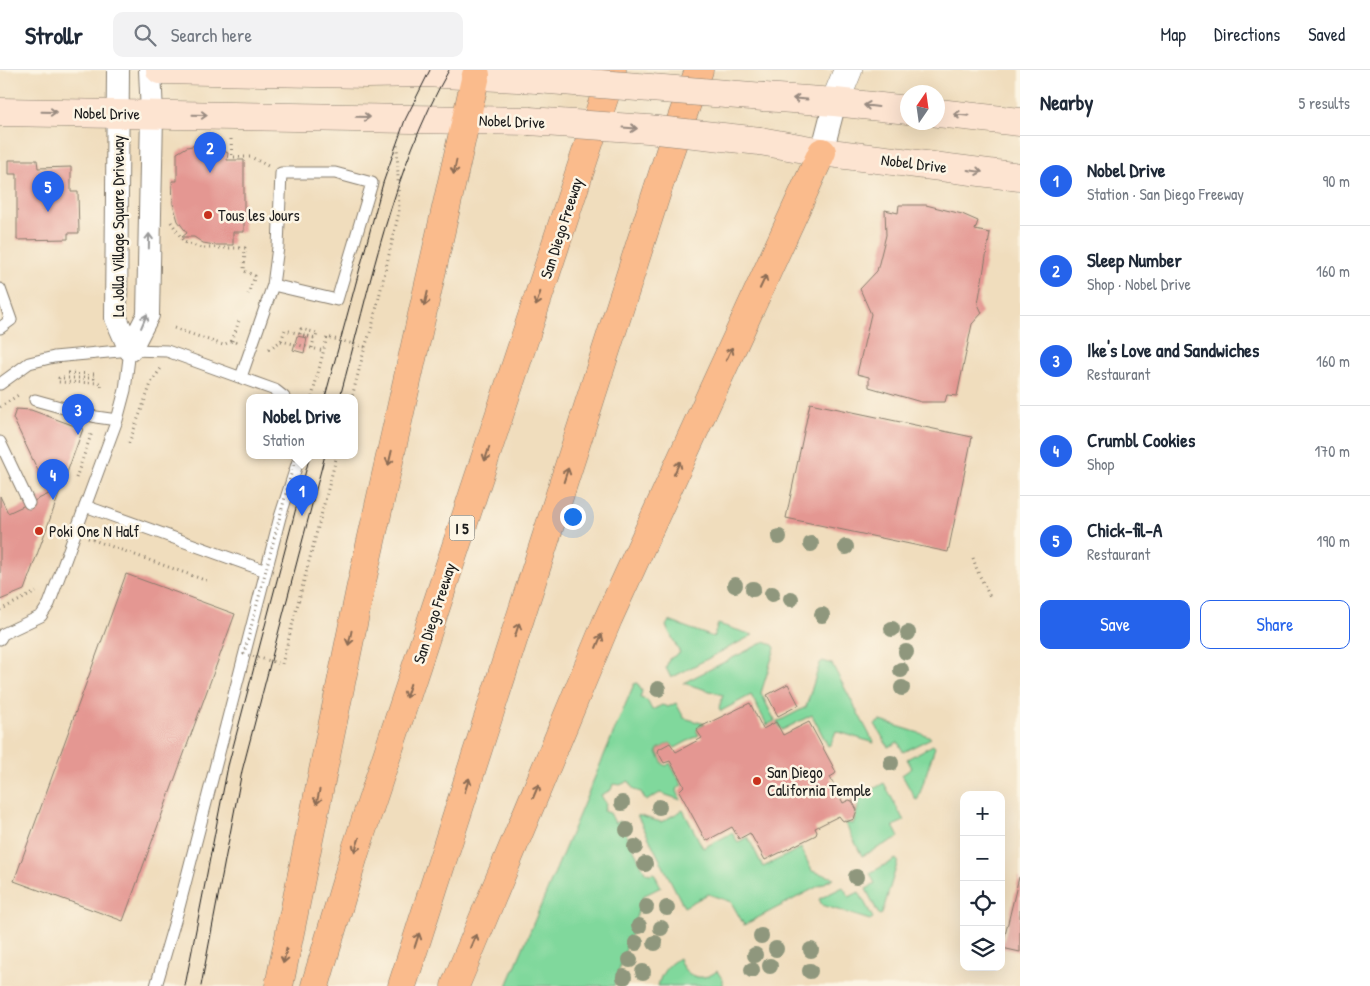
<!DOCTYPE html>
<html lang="en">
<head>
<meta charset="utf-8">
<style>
	body { margin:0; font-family:"Patrick Hand",sans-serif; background:#f2f2f3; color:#1f2937 }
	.controls { position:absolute; right:15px; bottom:15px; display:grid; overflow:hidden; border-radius:10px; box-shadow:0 5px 20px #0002 }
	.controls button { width:45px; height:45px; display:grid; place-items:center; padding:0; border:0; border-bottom:1px solid #e0e1e3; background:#fff; color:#1f2937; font:25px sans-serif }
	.compass { position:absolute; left:900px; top:15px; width:45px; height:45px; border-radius:50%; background:#fff; box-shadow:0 5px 20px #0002; rotate:13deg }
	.you { position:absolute; left:572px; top:446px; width:18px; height:18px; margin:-12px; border:4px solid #fff; border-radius:50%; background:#1a73e8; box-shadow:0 0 0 8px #1a73e833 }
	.badge { display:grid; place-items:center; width:32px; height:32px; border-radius:50%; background:#2563eb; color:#fff; font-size:16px; font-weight:700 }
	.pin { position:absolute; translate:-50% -41px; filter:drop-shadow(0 1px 2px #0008) }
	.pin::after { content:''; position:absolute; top:26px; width:18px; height:15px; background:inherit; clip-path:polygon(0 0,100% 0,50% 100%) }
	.popup { position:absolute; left:246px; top:324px; width:112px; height:65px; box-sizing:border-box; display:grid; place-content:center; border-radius:10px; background:#fff; filter:drop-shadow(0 1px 4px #0005); font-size:16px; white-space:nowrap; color:#747a83 }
	.popup b { font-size:19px; color:#1f2937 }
	.popup::after { content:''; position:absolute; left:50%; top:100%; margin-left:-10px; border:10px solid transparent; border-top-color:#fff }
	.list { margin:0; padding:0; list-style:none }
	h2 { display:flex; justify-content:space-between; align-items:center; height:65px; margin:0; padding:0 20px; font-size:21px }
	h2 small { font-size:16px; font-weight:400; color:#747a83 }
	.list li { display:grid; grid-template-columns:32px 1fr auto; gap:15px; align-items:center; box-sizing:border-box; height:90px; padding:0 20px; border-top:1px solid #e0e1e3 }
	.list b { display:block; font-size:19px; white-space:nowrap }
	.list p { margin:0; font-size:16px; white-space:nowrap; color:#747a83 }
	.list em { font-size:16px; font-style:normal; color:#747a83 }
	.actions { display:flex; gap:10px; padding:15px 20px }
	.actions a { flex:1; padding:11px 0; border:1px solid #2563eb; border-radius:10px; text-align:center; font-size:18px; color:#2563eb }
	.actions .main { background:#2563eb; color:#fff }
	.icon { flex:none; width:28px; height:28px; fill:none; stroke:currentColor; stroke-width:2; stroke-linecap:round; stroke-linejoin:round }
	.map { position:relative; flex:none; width:1020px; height:916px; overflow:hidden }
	header { display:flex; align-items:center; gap:30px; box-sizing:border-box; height:70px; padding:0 25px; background:#fff; border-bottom:1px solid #e0e1e3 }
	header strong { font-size:24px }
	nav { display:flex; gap:28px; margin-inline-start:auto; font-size:18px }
	.search { width:350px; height:45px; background:#f2f2f3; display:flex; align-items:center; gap:12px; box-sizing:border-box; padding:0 18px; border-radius:10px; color:#747a83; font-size:19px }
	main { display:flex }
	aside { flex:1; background:#fff }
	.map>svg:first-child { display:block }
	.green { fill:#80d89c; stroke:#4e7a5c }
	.building { fill:#e49792 }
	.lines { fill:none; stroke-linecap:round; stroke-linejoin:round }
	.service-casing { stroke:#867c6c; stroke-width:13 }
	.minor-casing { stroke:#867c6c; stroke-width:24 }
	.tertiary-casing { stroke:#867c6c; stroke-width:29 }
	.secondary-casing { stroke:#867c6c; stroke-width:29 }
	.motorway-casing { stroke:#867c6c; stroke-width:29 }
	.path { stroke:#867c6c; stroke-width:3; stroke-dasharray:1 4; stroke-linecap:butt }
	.service { stroke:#fff; stroke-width:11 }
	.minor { stroke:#fff; stroke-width:22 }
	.tertiary { stroke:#fff; stroke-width:28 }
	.secondary { stroke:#fde4d1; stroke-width:28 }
	.motorway { stroke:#fabb8c; stroke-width:28 }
	.tram { stroke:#1c1c1c; stroke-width:1 }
	.secondary-bridge-casing { stroke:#867c6c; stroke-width:29; stroke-linecap:butt }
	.path-bridge { stroke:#867c6c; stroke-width:3; stroke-dasharray:1 4; stroke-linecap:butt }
	.secondary-bridge { stroke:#fde4d1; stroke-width:28 }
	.tree { fill:#8f977d }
	.oneway { stroke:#988a80 }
	.oneway2 { stroke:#8b6c54 }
	.oneway3 { stroke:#999 }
	.poi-dot { fill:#c8321e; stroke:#fcf5e5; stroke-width:2 }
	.labels { text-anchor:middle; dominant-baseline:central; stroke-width:5; stroke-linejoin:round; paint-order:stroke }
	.shield { fill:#fcf5e5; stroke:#5f5d58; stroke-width:1 }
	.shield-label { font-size:15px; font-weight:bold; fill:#1c1c1c }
	.street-label { font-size:16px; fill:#1c1c1c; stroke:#fcf5e5 }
	.poi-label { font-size:16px; fill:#1c1c1c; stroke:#fcf5e5; text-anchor:start }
</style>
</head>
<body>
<header>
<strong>Strollr</strong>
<div class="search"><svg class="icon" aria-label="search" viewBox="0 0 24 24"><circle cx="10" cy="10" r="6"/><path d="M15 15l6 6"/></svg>Search here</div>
<nav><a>Map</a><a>Directions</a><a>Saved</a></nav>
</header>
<main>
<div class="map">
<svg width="1020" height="916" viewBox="0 0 1020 916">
	<rect width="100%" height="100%" fill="#fcf5e5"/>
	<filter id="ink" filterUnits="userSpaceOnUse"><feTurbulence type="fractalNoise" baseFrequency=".02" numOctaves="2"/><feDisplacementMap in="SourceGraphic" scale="10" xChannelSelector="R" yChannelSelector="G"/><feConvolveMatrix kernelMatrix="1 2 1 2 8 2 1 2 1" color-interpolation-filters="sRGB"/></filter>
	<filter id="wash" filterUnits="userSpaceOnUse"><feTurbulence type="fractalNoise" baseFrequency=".0096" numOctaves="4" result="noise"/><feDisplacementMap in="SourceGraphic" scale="20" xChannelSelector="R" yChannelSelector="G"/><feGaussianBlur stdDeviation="1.12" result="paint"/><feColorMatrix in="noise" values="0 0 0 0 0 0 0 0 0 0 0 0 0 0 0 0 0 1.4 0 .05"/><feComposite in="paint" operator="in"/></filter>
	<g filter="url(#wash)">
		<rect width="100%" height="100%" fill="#f0ddbd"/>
		<path class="green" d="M 669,551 L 713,567 L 714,566 L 718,554 L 753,565 L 671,608 L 666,598 L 669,589 L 680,583 L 666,556 Z
			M 764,572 L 773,575 L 775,578 L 761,623 L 775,651 L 767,655 L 751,625 L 721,641 L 719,638 L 723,625 L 683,613 Z
			M 823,591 L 832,594 L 874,673 L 836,661 L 831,674 L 828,676 L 812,645 L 782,660 L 777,652 L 806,637 L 820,593 Z
			M 637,613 L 642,621 L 640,628 L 647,630 L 652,640 L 662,635 L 668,637 L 676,633 L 684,648 L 705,654 L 698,658 L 697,662 L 699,665 L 675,678 L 670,673 L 658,679 L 657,682 L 663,694 L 666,696 L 670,693 L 682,715 L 678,718 L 677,721 L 681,730 L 660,723 L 646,731 L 641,722 L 634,720 L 629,711 L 620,715 L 613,714 L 611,720 L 601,725 L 606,734 L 604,741 L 610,743 L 615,753 L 620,751 L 645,802 L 649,804 L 654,803 L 661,817 L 643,826 L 614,916 L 507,916 L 634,614 Z
			M 881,651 L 929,666 L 931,668 L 903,682 L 898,672 L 888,677 L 875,654 Z
			M 933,675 L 935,677 L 918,729 L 916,730 L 902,705 L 912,698 L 907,689 Z
			M 884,713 L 904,751 L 893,756 L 899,767 L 862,786 L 845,753 L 853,754 L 859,734 L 852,731 Z
			M 683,740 L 703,778 L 732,763 L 738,772 L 748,767 L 763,797 L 801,778 L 812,801 L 834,808 L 744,855 L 731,832 L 708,824 L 684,837 L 637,745 L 661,752 Z
			M 896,789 L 898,791 L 882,844 L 879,845 L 866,819 L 875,814 L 870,803 Z
			M 843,817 L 849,827 L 859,822 L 873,848 L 870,850 L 822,835 L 819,829 Z
			M 679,888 C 684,907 702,913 717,901 L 723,910 L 723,916 L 658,916 C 661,903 667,895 679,888 Z"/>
		<g id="blocks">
			<path class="building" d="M 202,74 L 214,76 L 228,83 L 227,90 L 244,90 L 244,162 L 233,162 L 233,175 L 215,175 L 203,173 L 194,167 L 182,167 L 187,163 L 178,151 L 173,134 L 172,111 L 177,111 L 177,83 L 187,77 Z
				M 9,90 L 37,90 L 38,98 L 71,97 L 71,122 L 78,122 L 79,163 L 68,163 L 68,169 L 17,170 L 17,104 L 9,104 Z
				M 899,135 L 926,135 L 962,144 L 978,151 L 975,160 L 990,163 L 978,234 L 982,243 L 972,254 L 957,326 L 947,325 L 945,332 L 921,332 L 869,317 L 869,307 L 857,304 L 871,244 L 860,219 L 877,201 L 886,165 L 885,140 L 898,143 Z
				M 297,266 L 307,268 L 304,283 L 293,280 Z
				M 810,333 L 972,367 L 948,482 L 786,448 Z
				M 16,339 L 31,340 L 83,359 L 24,520 L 0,530 L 0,426 L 8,443 L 49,424 L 13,348 Z
				M 126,504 L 235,544 L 123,851 L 14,811 Z
				M 788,614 L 799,635 L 778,646 L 767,625 Z
				M 750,633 L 763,659 L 776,652 L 783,665 L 809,652 L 836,702 L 835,704 L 830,707 L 843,733 L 849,730 L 852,731 L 857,740 L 854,749 L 846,752 L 842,750 L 839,746 L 815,758 L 817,762 L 816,765 L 765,790 L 750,763 L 739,769 L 732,757 L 706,771 L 679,721 L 684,716 L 670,691 L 664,693 L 658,682 L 659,679 L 670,673 L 676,682 L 702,668 L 697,661 L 698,658 Z
				M 1019,807 L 1020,807 L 1020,882 L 1002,878 Z"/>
		</g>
	</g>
	<g filter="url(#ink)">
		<use href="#blocks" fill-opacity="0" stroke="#867c6c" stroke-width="1"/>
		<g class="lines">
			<g class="service-casing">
				<path id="service" d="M 0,219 L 11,250 L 0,258
					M 241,307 L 273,215 L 278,177 L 281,103 L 335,103 L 372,113 L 337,230 L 273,215
					M 0,314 L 29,293 L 54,287 L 130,280 L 167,281 L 275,320 L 284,327
					M 35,330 L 96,347 L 117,350
					M 0,372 L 29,433
					M 85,436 L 266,501
					M 0,569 L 3,564 L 41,546 L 49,534 L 117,350 L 125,320 L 130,280
					M 156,916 L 179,837 L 280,447 L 300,385"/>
			</g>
			<g class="minor-casing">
				<path id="minor" d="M 118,0 L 116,248 L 130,280
					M 822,82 L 835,32
					M 130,280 L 148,245 L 152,44 L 150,0"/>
			</g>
			<g class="tertiary-casing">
				<path id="tertiary" d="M 835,32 L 848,0"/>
			</g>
			<g class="secondary-casing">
				<path id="secondary" d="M 160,0 L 367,4 L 425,3 L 537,9
					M 764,27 L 835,32 L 908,40
					M 0,42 L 529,51
					M 938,43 L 1020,52
					M 760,71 L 822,82 L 1020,107"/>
			</g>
			<g class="motorway-casing">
				<path id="motorway" d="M 279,916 L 360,520 L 476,5
					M 315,916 L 355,782 L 605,25 L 612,0
					M 402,916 L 671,78 L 699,0
					M 455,916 L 608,549 L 822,82"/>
			</g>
			<path class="path" d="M 231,69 L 232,87 L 251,87 L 268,96
				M 171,152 L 184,172 L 201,178 L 245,178 L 244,201 L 255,206 L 248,224
				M 174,258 L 223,275 L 232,271 L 237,273
				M 232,271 L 240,248
				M 281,271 L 324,281
				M 365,277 L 372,257 L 399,142 L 397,72
				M 312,278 L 314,268
				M 269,279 L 281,271 L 285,260 L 316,268 L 317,263
				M 68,303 L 94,304 L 94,308 L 59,308 L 58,312 L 101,313 L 102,320
				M 312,327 L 327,267 L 365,277 L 352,327
				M 0,337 L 20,324
				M 129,373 L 152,311 L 162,297
				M 76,408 L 92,362
				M 88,468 L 210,512
				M 973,488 L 977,500 L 990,527
				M 0,540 L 36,522"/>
			<use href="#service" class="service"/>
			<use href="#minor" class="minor"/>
			<use href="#tertiary" class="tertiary"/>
			<use href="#secondary" class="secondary"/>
			<use href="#motorway" class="motorway"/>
			<path class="tram" d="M 325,327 L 383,113 L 405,50 L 430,0
				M 340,327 C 370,216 392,101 449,0
				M 185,916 L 228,696 L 310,385
				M 201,916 L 242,701 L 325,385"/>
			<g class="secondary-bridge-casing">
				<path id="secondary-bridge" d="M 537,9 L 764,27
					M 529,51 L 648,59 L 760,71"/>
			</g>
			<path class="path-bridge" d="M 314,268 L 300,265 L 301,259 L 317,263
				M 296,385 L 244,584 L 282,594 L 337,385"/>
			<use href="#secondary-bridge" class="secondary-bridge"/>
		</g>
		<g class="tree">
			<circle cx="779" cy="467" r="8"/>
			<circle cx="811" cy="474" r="8"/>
			<circle cx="846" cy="477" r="8"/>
			<circle cx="735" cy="515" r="8"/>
			<circle cx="753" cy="519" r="8"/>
			<circle cx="772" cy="524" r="8"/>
			<circle cx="791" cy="529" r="8"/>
			<circle cx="822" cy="545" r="8"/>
			<circle cx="892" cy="559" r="8"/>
			<circle cx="908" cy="563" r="8"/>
			<circle cx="906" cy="582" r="8"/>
			<circle cx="901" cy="600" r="8"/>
			<circle cx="902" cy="618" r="8"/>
			<circle cx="658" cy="619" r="8"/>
			<circle cx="891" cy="693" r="8"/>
			<circle cx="622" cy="733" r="8"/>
			<circle cx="659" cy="737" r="8"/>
			<circle cx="627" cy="760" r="8"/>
			<circle cx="635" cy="777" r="8"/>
			<circle cx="645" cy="794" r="8"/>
			<circle cx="856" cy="807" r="8"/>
			<circle cx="646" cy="837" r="8"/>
			<circle cx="667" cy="838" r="8"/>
			<circle cx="639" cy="856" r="8"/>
			<circle cx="661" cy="858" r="8"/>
			<circle cx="761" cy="866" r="8"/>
			<circle cx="636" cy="873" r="8"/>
			<circle cx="655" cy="873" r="8"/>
			<circle cx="776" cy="879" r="8"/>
			<circle cx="811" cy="880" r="8"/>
			<circle cx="755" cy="885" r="8"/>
			<circle cx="630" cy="890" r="8"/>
			<circle cx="770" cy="896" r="8"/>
			<circle cx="752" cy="900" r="8"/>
			<circle cx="810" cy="901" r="8"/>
			<circle cx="643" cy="902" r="8"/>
			<circle cx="624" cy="907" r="8"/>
		</g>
		<defs><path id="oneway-shaft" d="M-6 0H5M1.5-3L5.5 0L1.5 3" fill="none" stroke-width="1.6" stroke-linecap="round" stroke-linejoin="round" transform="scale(1.25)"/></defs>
		<g class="oneway">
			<use href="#oneway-shaft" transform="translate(800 29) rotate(-176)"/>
			<use href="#oneway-shaft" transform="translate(871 36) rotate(-173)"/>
			<use href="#oneway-shaft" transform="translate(49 42) rotate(1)"/>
			<use href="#oneway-shaft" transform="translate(200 45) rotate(1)"/>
			<use href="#oneway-shaft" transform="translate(961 45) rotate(-174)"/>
			<use href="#oneway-shaft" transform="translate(363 47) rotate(1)"/>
			<use href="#oneway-shaft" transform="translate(630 58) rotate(4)"/>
			<use href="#oneway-shaft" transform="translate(975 101) rotate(8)"/>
		</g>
		<g class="oneway2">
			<use href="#oneway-shaft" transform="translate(455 97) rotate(102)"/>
			<use href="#oneway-shaft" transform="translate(763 212) rotate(-65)"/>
			<use href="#oneway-shaft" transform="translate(426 229) rotate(103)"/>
			<use href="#oneway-shaft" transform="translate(538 229) rotate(108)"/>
			<use href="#oneway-shaft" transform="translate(729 284) rotate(-65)"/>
			<use href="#oneway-shaft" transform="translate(487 384) rotate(108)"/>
			<use href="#oneway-shaft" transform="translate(390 388) rotate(103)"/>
			<use href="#oneway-shaft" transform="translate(677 398) rotate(-65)"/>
			<use href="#oneway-shaft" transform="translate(566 405) rotate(-72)"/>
			<use href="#oneway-shaft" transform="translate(517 560) rotate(-72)"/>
			<use href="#oneway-shaft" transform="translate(350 568) rotate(102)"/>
			<use href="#oneway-shaft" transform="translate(599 571) rotate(-67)"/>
			<use href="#oneway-shaft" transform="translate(408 621) rotate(108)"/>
			<use href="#oneway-shaft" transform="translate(467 715) rotate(-72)"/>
			<use href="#oneway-shaft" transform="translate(536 721) rotate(-67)"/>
			<use href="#oneway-shaft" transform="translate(318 727) rotate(102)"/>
			<use href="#oneway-shaft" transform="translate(357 775) rotate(108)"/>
			<use href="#oneway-shaft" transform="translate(417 870) rotate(-72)"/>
			<use href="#oneway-shaft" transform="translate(474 871) rotate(-67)"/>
			<use href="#oneway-shaft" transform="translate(285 886) rotate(102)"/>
		</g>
		<g class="oneway3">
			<use href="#oneway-shaft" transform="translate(149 171) rotate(-89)"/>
			<use href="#oneway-shaft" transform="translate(144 251) rotate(-67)"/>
		</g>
	</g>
	<g class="poi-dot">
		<circle cx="208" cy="145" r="5"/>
		<circle cx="39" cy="461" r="5"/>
		<circle cx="757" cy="711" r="5"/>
	</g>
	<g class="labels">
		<rect class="shield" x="449.5" y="445.5" width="25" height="25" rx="4"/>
		<g class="shield-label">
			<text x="462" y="458">I 5</text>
		</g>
		<g class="street-label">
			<text transform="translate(107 43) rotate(1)">Nobel Drive</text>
			<text transform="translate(512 51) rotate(2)">Nobel Drive</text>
			<text transform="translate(914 93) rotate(7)">Nobel Drive</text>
			<text transform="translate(118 156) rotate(-90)">La Jolla Village Square Driveway</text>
			<text transform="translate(561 158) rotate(-72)">San Diego Freeway</text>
			<text transform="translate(434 543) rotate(-72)">San Diego Freeway</text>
		</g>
		<g class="poi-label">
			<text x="218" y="145">Tous les Jours</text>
			<text x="49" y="461">Poki One N Half</text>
			<text x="767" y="702">San Diego<tspan x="767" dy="18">California Temple</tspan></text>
		</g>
	</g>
</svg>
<div class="controls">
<button>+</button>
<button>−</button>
<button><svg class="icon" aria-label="locate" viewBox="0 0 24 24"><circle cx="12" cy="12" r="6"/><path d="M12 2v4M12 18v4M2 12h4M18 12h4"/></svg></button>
<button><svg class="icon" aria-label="layers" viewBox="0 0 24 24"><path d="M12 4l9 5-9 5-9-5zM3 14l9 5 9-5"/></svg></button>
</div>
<svg class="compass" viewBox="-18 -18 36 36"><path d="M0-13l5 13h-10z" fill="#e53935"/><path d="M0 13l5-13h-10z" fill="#747a83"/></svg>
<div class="you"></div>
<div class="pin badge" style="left:302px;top:446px">1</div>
<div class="popup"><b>Nobel Drive</b>Station</div>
<div class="pin badge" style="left:210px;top:103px">2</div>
<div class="pin badge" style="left:78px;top:365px">3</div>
<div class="pin badge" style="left:53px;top:430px">4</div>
<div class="pin badge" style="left:48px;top:142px">5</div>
</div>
<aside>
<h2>Nearby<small>5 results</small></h2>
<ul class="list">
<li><span class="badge">1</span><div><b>Nobel Drive</b><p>Station · San Diego Freeway</p></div><em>90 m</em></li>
<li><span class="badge">2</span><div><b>Sleep Number</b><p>Shop · Nobel Drive</p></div><em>160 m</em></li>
<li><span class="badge">3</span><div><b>Ike's Love and Sandwiches</b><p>Restaurant</p></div><em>160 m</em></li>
<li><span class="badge">4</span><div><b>Crumbl Cookies</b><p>Shop</p></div><em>170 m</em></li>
<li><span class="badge">5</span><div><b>Chick-fil-A</b><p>Restaurant</p></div><em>190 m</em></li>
</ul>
<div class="actions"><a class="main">Save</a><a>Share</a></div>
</aside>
</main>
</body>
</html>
